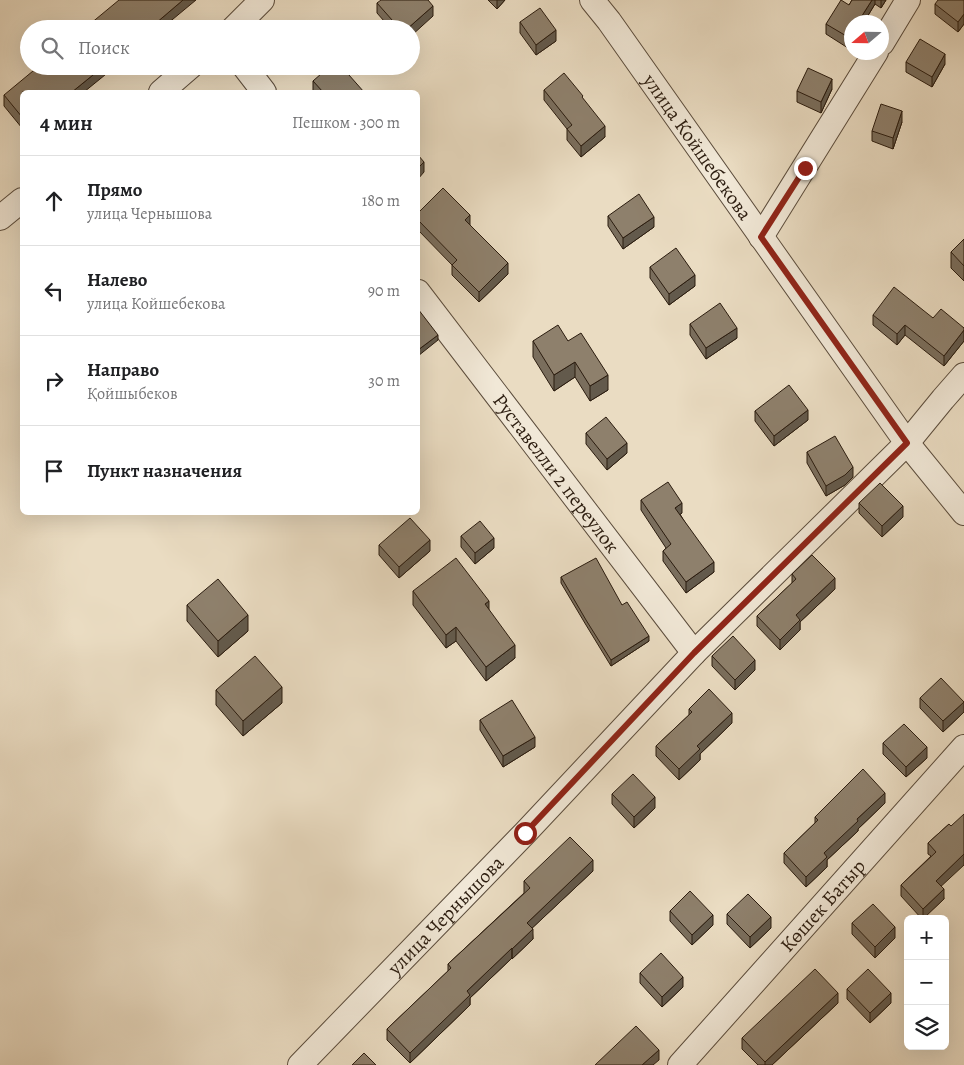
<!DOCTYPE html>
<html lang="ru">
<head>
<meta charset="utf-8">
<style>
	body { margin:0; font-family:Alegreya,serif; background:#f2f2f2; color:#202124 }
	.controls { position:absolute; right:15px; bottom:15px; display:grid; overflow:hidden; border-radius:8px; box-shadow:0 5px 20px #0002 }
	.controls button { width:45px; height:45px; display:grid; place-items:center; padding:0; border:0; border-bottom:1px solid #e0e0e0; background:#fff; color:#202124; font:25px sans-serif }
	.compass { position:absolute; left:844px; top:15px; width:45px; height:45px; border-radius:50%; background:#fff; box-shadow:0 5px 20px #0002; rotate:250deg }
	.stop { position:absolute; width:15px; height:15px; margin:-11px; border:4px solid #8f2418; border-radius:50%; background:#fff }
	.stop.end { background:#8f2418; border-color:#fff; box-shadow:0 1px 5px #0008 }
	.list { margin:0; padding:0; list-style:none }
	h2 { display:flex; justify-content:space-between; align-items:center; height:65px; margin:0; padding:0 20px; font-size:21px }
	h2 small { font-size:16px; font-weight:400; color:#757577 }
	.list li { display:grid; grid-template-columns:32px 1fr auto; gap:15px; align-items:center; box-sizing:border-box; height:90px; padding:0 20px; border-top:1px solid #e0e0e0 }
	.list b { display:block; font-size:19px; white-space:nowrap }
	.list p { margin:0; font-size:16px; white-space:nowrap; color:#757577 }
	.list em { font-size:16px; font-style:normal; color:#757577 }
	.icon { flex:none; width:28px; height:28px; fill:none; stroke:currentColor; stroke-width:2; stroke-linecap:round; stroke-linejoin:round }
	.map { position:relative; flex:none; width:964px; height:1065px; overflow:hidden }
	.search { position:absolute; background:#fff; box-shadow:0 5px 20px #0002; left:20px; top:20px; width:400px; height:55px; display:flex; align-items:center; gap:12px; box-sizing:border-box; padding:0 18px; border-radius:28px; color:#757577; font-size:19px }
	.panel { position:absolute; background:#fff; box-shadow:0 5px 20px #0002; left:20px; top:90px; width:400px; height:425px; border-radius:8px }
	.map>svg:first-child { display:block }
	.lines { fill:none; stroke-linecap:round; stroke-linejoin:round }
	.minor-casing { stroke:#5b4c3c; stroke-width:26 }
	.minor { stroke:#f1e8d7; stroke-width:24 }
	.wall { fill:#7a6e5d; stroke:#2b1c0f }
	.shaded-wall { fill:#635a4c; stroke:#2b1c0f }
	.building { fill:#8e806c; stroke:#2b1c0f }
	.route { stroke:#8f2418; stroke-width:6 }
	.labels { text-anchor:middle; dominant-baseline:central; stroke-width:4; stroke-linejoin:round; paint-order:stroke }
	.street-label { font-size:20px; fill:#2b1c0f; stroke:#f1e8d7 }
</style>
</head>
<body>
<div class="map">
<svg width="964" height="1065" viewBox="0 0 964 1065">
	<rect width="100%" height="100%" fill="#eadcc2"/>
	<filter id="stains"><feTurbulence type="fractalNoise" baseFrequency=".004" numOctaves="4"/><feColorMatrix values="0 0 0 0 .2 0 0 0 0 .09 0 0 0 0 .02 0 0 0 .5 -.17"/></filter>
	<radialGradient id="worn" r=".72"><stop offset=".6" stop-color="#630" stop-opacity="0"/><stop offset="1" stop-color="#630" stop-opacity=".3"/></radialGradient>
	<g class="lines">
		<g class="minor-casing">
			<g id="minor">
				<path id="s1" d="M 592,0 L 609,21 L 907,443 L 964,513"/>
				<path d="M 233,29 L 262,0"/>
				<path d="M 882,43 L 908,0"/>
				<path d="M 244,66 L 264,92"/>
				<path d="M 161,92 L 191,66"/>
				<path d="M 0,218 L 22,200"/>
				<path d="M 761,237 L 876,52"/>
				<path id="s2" d="M 418,292 L 694,653"/>
				<path id="s3" d="M 300,1065 L 525,833 L 694,653 L 907,443 L 943,399 L 964,375"/>
				<path id="s4" d="M 680,1065 L 964,747"/>
			</g>
		</g>
		<use href="#minor" class="minor"/>
	</g>
	<path class="wall" d="M 488,0 L 505,0 L 497,9 Z
		M 852,0 L 886,0 L 881,8 L 875,4 L 864,22 L 852,22 L 852,43 L 848,48 L 826,34 L 826,24 L 849,5 Z
		M 964,0 L 964,24 L 958,32 L 935,14 L 935,4 Z
		M 377,3 L 433,16 L 411,29 L 391,29 L 377,13 Z
		M 520,22 L 556,41 L 536,55 L 520,33 Z
		M 906,62 L 945,64 L 932,87 L 906,72 Z
		M 313,81 L 364,92 L 313,92 Z
		M 832,89 L 821,113 L 797,102 L 797,91 Z
		M 544,90 L 583,99 L 605,137 L 581,157 L 567,140 L 567,129 L 544,100 Z
		M 22,92 L 22,128 L 4,106 L 4,95 Z
		M 902,122 L 893,149 L 872,141 L 872,131 Z
		M 418,213 L 470,225 L 508,274 L 479,302 L 452,275 L 452,265 L 418,230 Z
		M 608,216 L 654,227 L 623,249 L 608,226 Z
		M 964,239 L 964,281 L 951,268 L 951,252 Z
		M 650,267 L 695,286 L 669,305 L 650,278 Z
		M 873,315 L 933,318 L 964,328 L 964,341 L 944,366 L 905,335 L 897,345 L 873,325 Z
		M 690,324 L 737,338 L 706,359 L 690,335 Z
		M 533,341 L 568,341 L 608,390 L 590,401 L 575,377 L 554,391 L 533,357 Z
		M 755,411 L 808,420 L 774,446 L 755,421 Z
		M 586,433 L 627,453 L 607,470 L 586,444 Z
		M 807,452 L 853,477 L 845,485 L 826,496 L 807,463 Z
		M 641,500 L 682,513 L 680,514 L 714,572 L 686,593 L 663,561 L 663,551 L 666,548 L 641,510 Z
		M 859,503 L 903,517 L 882,537 L 859,513 Z
		M 461,536 L 494,548 L 475,564 L 461,547 Z
		M 379,545 L 430,551 L 399,578 L 379,555 Z
		M 792,574 L 835,589 L 800,622 L 800,630 L 780,650 L 757,626 L 757,616 L 792,583 Z
		M 561,577 L 622,605 L 649,641 L 611,666 L 586,625 L 561,583 Z
		M 413,591 L 489,611 L 515,658 L 486,681 L 456,641 L 446,648 L 413,605 Z
		M 187,605 L 248,631 L 218,657 L 187,621 Z
		M 712,656 L 755,670 L 735,690 L 712,666 Z
		M 216,690 L 282,703 L 243,736 L 216,705 Z
		M 920,698 L 964,712 L 943,732 L 920,708 Z
		M 689,709 L 732,723 L 700,754 L 700,760 L 679,780 L 656,756 L 656,746 L 689,715 Z
		M 480,720 L 535,747 L 503,767 L 480,730 Z
		M 883,743 L 927,758 L 906,777 L 883,754 Z
		M 612,794 L 655,808 L 634,828 L 612,804 Z
		M 885,803 L 858,829 L 858,831 L 827,860 L 827,867 L 806,887 L 784,863 L 784,853 L 815,823 L 815,817 Z
		M 949,824 L 941,886 L 944,899 L 922,919 L 901,896 L 901,885 L 931,856 L 928,854 L 928,843 Z
		M 593,871 L 532,928 L 533,939 L 512,959 L 512,958 L 470,998 L 470,1005 L 410,1063 L 387,1040 L 387,1029 L 448,971 L 448,964 L 524,893 L 524,881 Z
		M 670,911 L 713,925 L 692,945 L 670,921 Z
		M 727,914 L 771,928 L 750,948 L 727,924 Z
		M 852,923 L 895,938 L 875,958 L 852,934 Z
		M 640,973 L 683,987 L 662,1007 L 640,983 Z
		M 847,989 L 891,1003 L 870,1023 L 847,999 Z
		M 838,1003 L 772,1065 L 758,1065 L 742,1049 L 742,1038 Z"/>
	<path class="shaded-wall" d="M 183,0 L 196,0 L 161,29 L 149,29 Z
		M 497,0 L 505,0 L 497,9 Z
		M 872,0 L 875,0 L 875,4 L 864,22 L 858,22 Z
		M 881,0 L 886,0 L 881,8 Z
		M 433,6 L 433,16 L 411,36 L 411,29 L 407,29 Z
		M 964,14 L 964,24 L 958,32 L 958,22 Z
		M 556,30 L 556,41 L 536,55 L 536,45 Z
		M 852,32 L 852,43 L 848,48 L 848,37 Z
		M 945,54 L 945,64 L 932,87 L 932,77 Z
		M 104,66 L 116,66 L 84,92 L 72,92 Z
		M 832,79 L 832,89 L 821,113 L 821,102 Z
		M 902,111 L 902,122 L 893,149 L 893,138 Z
		M 605,126 L 605,137 L 581,157 L 581,146 Z
		M 424,162 L 424,172 L 418,179 L 418,168 Z
		M 470,215 L 470,225 L 465,220 Z
		M 654,217 L 654,227 L 623,249 L 623,238 Z
		M 508,263 L 508,274 L 479,302 L 479,292 Z
		M 695,275 L 695,286 L 669,305 L 669,294 Z
		M 905,325 L 905,335 L 897,345 L 897,334 Z
		M 737,328 L 737,338 L 706,359 L 706,348 Z
		M 964,330 L 964,341 L 944,366 L 944,356 Z
		M 438,335 L 438,340 L 418,356 L 418,350 Z
		M 575,362 L 575,377 L 554,391 L 554,375 Z
		M 608,375 L 608,390 L 590,401 L 590,386 Z
		M 808,410 L 808,420 L 774,446 L 774,436 Z
		M 627,443 L 627,453 L 607,470 L 607,459 Z
		M 853,467 L 853,477 L 845,485 L 826,496 L 826,486 Z
		M 682,503 L 682,513 L 675,518 L 675,508 Z
		M 903,506 L 903,517 L 882,537 L 882,526 Z
		M 494,538 L 494,548 L 475,564 L 475,553 Z
		M 430,540 L 430,551 L 399,578 L 399,567 Z
		M 714,562 L 714,572 L 686,593 L 686,582 Z
		M 835,578 L 835,589 L 800,622 L 800,630 L 780,650 L 780,640 L 796,615 Z
		M 489,601 L 489,615 L 485,604 Z
		M 248,615 L 248,631 L 218,657 L 218,641 Z
		M 456,627 L 456,641 L 446,648 L 446,635 Z
		M 649,636 L 649,641 L 611,666 L 611,660 Z
		M 515,645 L 515,658 L 486,681 L 486,667 Z
		M 755,660 L 755,670 L 735,690 L 735,680 Z
		M 282,687 L 282,703 L 243,736 L 243,721 Z
		M 964,702 L 964,712 L 943,732 L 943,721 Z
		M 732,713 L 732,723 L 700,754 L 700,760 L 679,780 L 679,769 L 697,746 Z
		M 535,737 L 535,747 L 503,767 L 503,756 Z
		M 927,747 L 927,758 L 906,777 L 906,767 Z
		M 885,793 L 885,803 L 858,829 L 858,831 L 827,860 L 827,867 L 806,887 L 806,877 L 824,853 L 857,819 Z
		M 655,797 L 655,808 L 634,828 L 634,817 Z
		M 964,854 L 964,865 L 936,891 L 936,881 Z
		M 593,860 L 593,871 L 527,933 L 527,923 Z
		M 944,889 L 944,899 L 923,919 L 923,909 Z
		M 713,915 L 713,925 L 692,945 L 692,935 Z
		M 771,917 L 771,928 L 750,948 L 750,937 Z
		M 895,927 L 895,938 L 875,958 L 875,947 Z
		M 533,929 L 533,939 L 512,959 L 512,949 Z
		M 512,948 L 512,958 L 470,998 L 470,1005 L 410,1063 L 410,1053 L 467,991 Z
		M 683,977 L 683,987 L 662,1007 L 662,997 Z
		M 838,993 L 838,1003 L 772,1065 L 765,1065 L 765,1062 Z
		M 891,993 L 891,1003 L 870,1023 L 870,1013 Z
		M 659,1050 L 659,1060 L 653,1065 L 642,1065 Z"/>
	<path class="building" d="M 119,0 L 183,0 L 149,29 L 84,29 Z
		M 381,0 L 428,0 L 433,6 L 407,29 L 400,29 L 377,3 Z
		M 841,0 L 849,5 L 852,0 L 872,0 L 858,22 L 852,22 L 852,32 L 848,37 L 826,24 Z
		M 938,0 L 964,0 L 964,14 L 958,22 L 935,4 Z
		M 540,8 L 556,30 L 536,45 L 520,22 Z
		M 920,39 L 945,54 L 932,77 L 906,62 Z
		M 39,66 L 104,66 L 72,92 L 22,92 L 22,117 L 4,95 Z
		M 330,66 L 341,66 L 364,92 L 323,92 L 313,81 Z
		M 808,68 L 832,79 L 821,102 L 797,91 Z
		M 564,73 L 583,96 L 582,97 L 605,126 L 581,146 L 567,129 L 572,125 L 544,90 Z
		M 881,104 L 902,111 L 893,138 L 872,131 Z
		M 418,155 L 424,162 L 418,168 Z
		M 443,188 L 470,215 L 465,220 L 508,263 L 479,292 L 452,265 L 457,260 L 418,220 L 418,213 Z
		M 639,194 L 654,217 L 623,238 L 608,216 Z
		M 964,239 L 964,266 L 951,252 Z
		M 676,248 L 695,275 L 669,294 L 650,267 Z
		M 894,287 L 933,318 L 941,309 L 964,328 L 964,330 L 944,356 L 905,325 L 897,334 L 873,315 Z
		M 720,303 L 737,328 L 706,348 L 690,324 Z
		M 418,309 L 438,335 L 418,350 Z
		M 558,325 L 568,341 L 581,333 L 608,375 L 590,386 L 575,362 L 554,375 L 533,341 Z
		M 789,385 L 808,410 L 774,436 L 755,411 Z
		M 606,417 L 627,443 L 607,459 L 586,433 Z
		M 835,436 L 853,467 L 845,475 L 826,486 L 807,452 Z
		M 668,482 L 682,503 L 675,508 L 714,562 L 686,582 L 663,551 L 671,544 L 641,500 Z
		M 880,483 L 903,506 L 882,526 L 859,503 Z
		M 410,518 L 430,540 L 399,567 L 379,545 Z
		M 480,521 L 494,538 L 475,553 L 461,536 Z
		M 812,555 L 835,578 L 796,615 L 800,620 L 780,640 L 757,616 L 796,579 L 792,574 Z
		M 456,558 L 489,601 L 485,604 L 515,645 L 486,667 L 456,627 L 446,635 L 413,591 Z
		M 596,558 L 622,605 L 627,602 L 649,636 L 611,660 L 586,620 L 561,577 Z
		M 218,579 L 248,615 L 218,641 L 187,605 Z
		M 733,636 L 755,660 L 735,680 L 712,656 Z
		M 255,656 L 282,687 L 243,721 L 216,690 Z
		M 941,678 L 964,702 L 943,721 L 920,698 Z
		M 709,689 L 732,713 L 697,746 L 700,749 L 679,769 L 656,746 L 692,712 L 689,709 Z
		M 512,700 L 535,737 L 503,756 L 480,720 Z
		M 904,724 L 927,747 L 906,767 L 883,743 Z
		M 863,769 L 885,793 L 857,819 L 858,821 L 824,853 L 827,857 L 806,877 L 784,853 L 818,820 L 815,817 Z
		M 633,774 L 655,797 L 634,817 L 612,794 Z
		M 964,814 L 964,854 L 936,881 L 944,889 L 923,909 L 901,885 L 936,852 L 928,843 L 949,824 L 951,826 Z
		M 570,837 L 593,860 L 527,923 L 533,929 L 512,949 L 512,948 L 467,991 L 470,995 L 410,1053 L 387,1029 L 451,968 L 448,964 L 530,888 L 524,881 Z
		M 690,891 L 713,915 L 692,935 L 670,911 Z
		M 748,894 L 771,917 L 750,937 L 727,914 Z
		M 873,904 L 895,927 L 875,947 L 852,923 Z
		M 661,953 L 683,977 L 662,997 L 640,973 Z
		M 815,969 L 838,993 L 765,1062 L 742,1038 Z
		M 868,969 L 891,993 L 870,1013 L 847,989 Z
		M 636,1026 L 659,1050 L 642,1065 L 595,1065 Z
		M 364,1053 L 376,1065 L 352,1065 Z"/>
	<g class="lines">
		<path class="route" d="M 525,833 L 694,653 L 907,443 L 761,237 L 805,168"/>
	</g>
	<g class="labels">
		<g class="street-label">
			<text stroke="none"><textPath href="#s1" startOffset="181">улица Койшебекова</textPath></text>
			<text stroke="none"><textPath href="#s2" startOffset="228">Руставелли 2 переулок</textPath></text>
			<text stroke="none"><textPath href="#s4" startOffset="214">Көшек Батыр</textPath></text>
			<text stroke="none"><textPath href="#s3" startOffset="209">улица Чернышова</textPath></text>
		</g>
	</g>
	<rect width="100%" height="100%" filter="url(#stains)"/>
	<rect width="100%" height="100%" fill="url(#worn)"/>
</svg>
<div class="controls">
<button>+</button>
<button>−</button>
<button><svg class="icon" aria-label="layers" viewBox="0 0 24 24"><path d="M12 4l9 5-9 5-9-5zM3 14l9 5 9-5"/></svg></button>
</div>
<svg class="compass" viewBox="-18 -18 36 36"><path d="M0-13l5 13h-10z" fill="#e53935"/><path d="M0 13l5-13h-10z" fill="#757577"/></svg>
<div class="stop" style="left:525px;top:833px"></div>
<div class="stop end" style="left:805px;top:168px"></div>
<div class="search"><svg class="icon" aria-label="search" viewBox="0 0 24 24"><circle cx="10" cy="10" r="6"/><path d="M15 15l6 6"/></svg>Поиск</div>
<section class="panel">
<h2>4 мин<small>Пешком · 300 m</small></h2>
<ul class="list">
<li><svg class="icon" aria-label="ahead" viewBox="0 0 24 24"><path d="M12 20V5M6 11l6-6 6 6"/></svg><div><b>Прямо</b><p>улица Чернышова</p></div><em>180 m</em></li>
<li><svg class="icon" aria-label="left" viewBox="0 0 24 24"><path d="M17 20v-9H6M10 6l-5 5 5 5"/></svg><div><b>Налево</b><p>улица Койшебекова</p></div><em>90 m</em></li>
<li><svg class="icon" aria-label="right" viewBox="0 0 24 24"><path d="M7 20v-9h11M14 6l5 5-5 5"/></svg><div><b>Направо</b><p>Қойшыбеков</p></div><em>30 m</em></li>
<li><svg class="icon" aria-label="arrive" viewBox="0 0 24 24"><path d="M6 21V4h12l-3 4 3 4H6"/></svg><div><b>Пункт назначения</b></div></li>
</ul>
</section>
</div>
</body>
</html>
